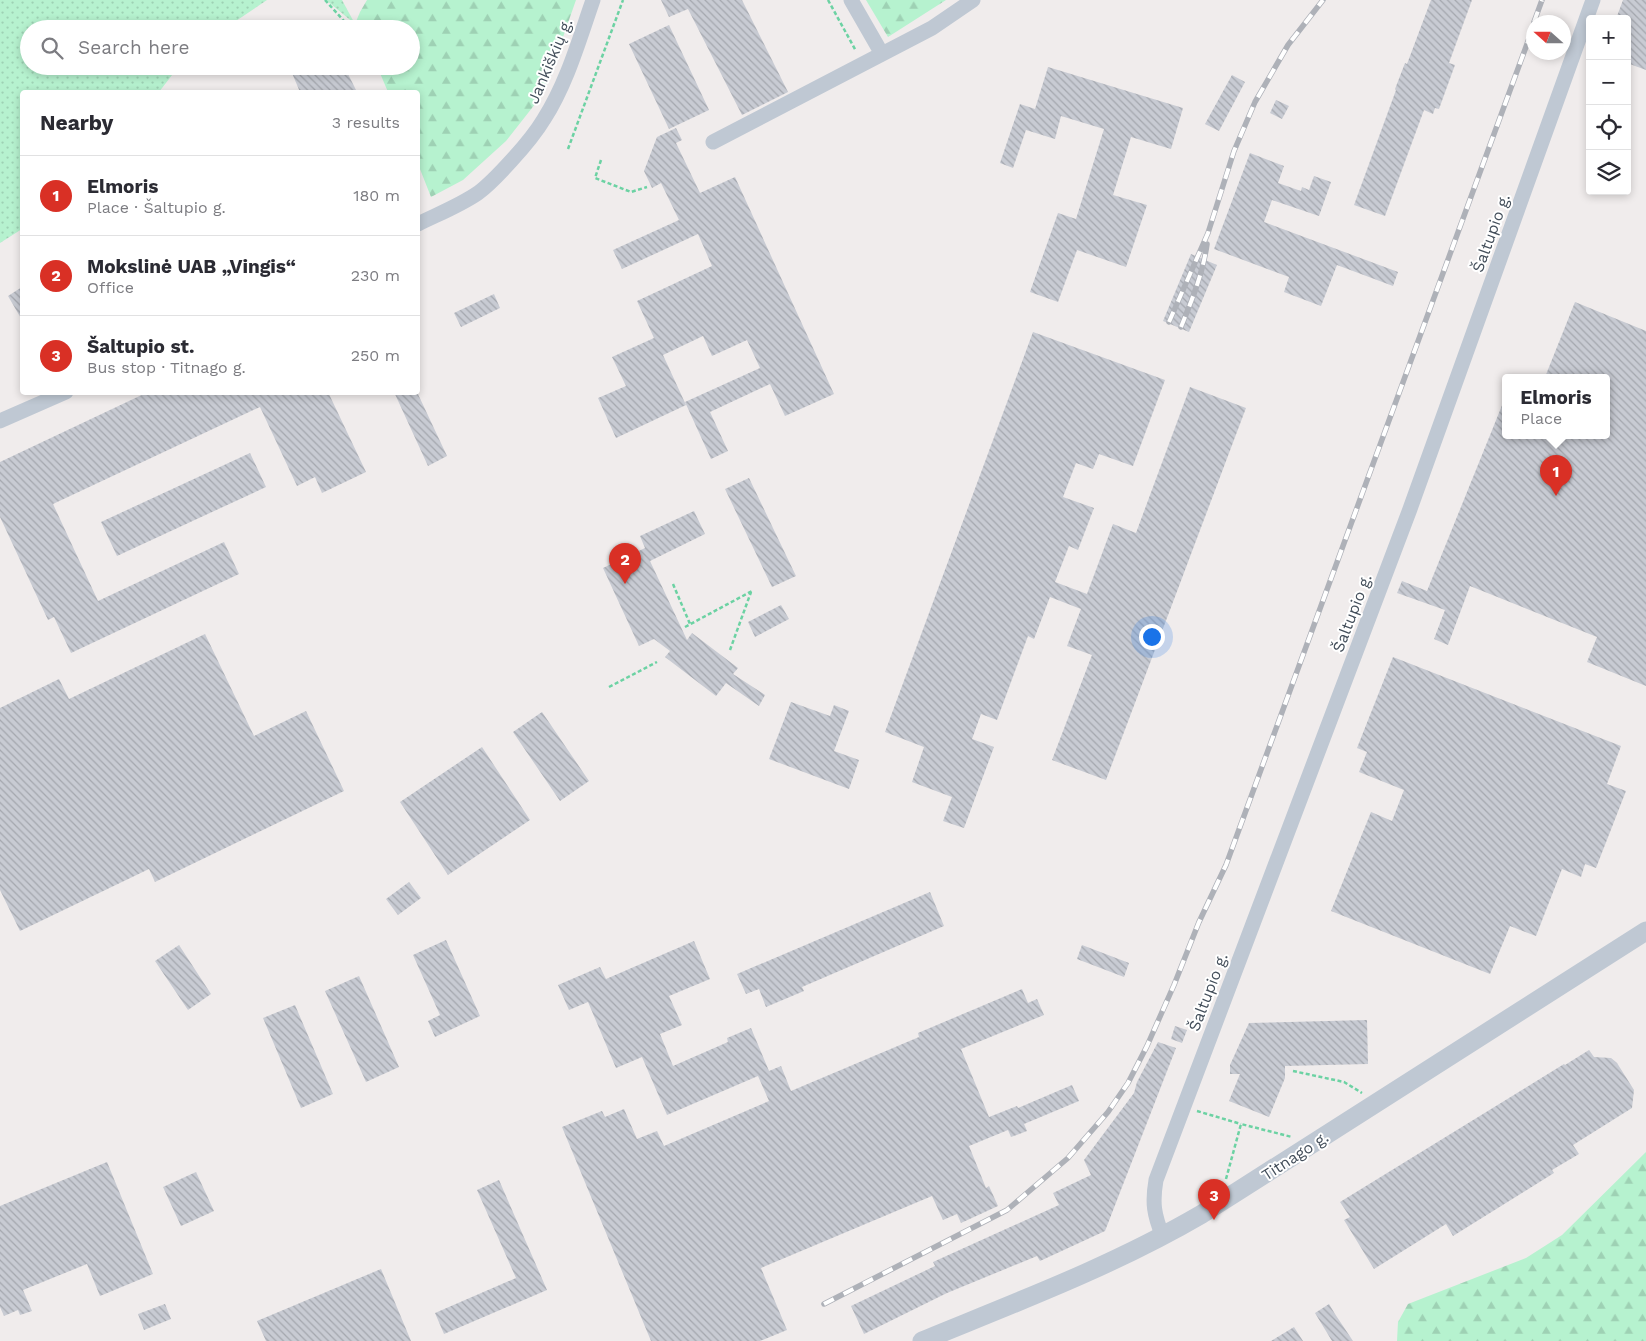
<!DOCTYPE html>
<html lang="en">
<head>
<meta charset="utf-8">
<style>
	body { margin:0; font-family:"Work Sans",sans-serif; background:#f7f7f7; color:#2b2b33 }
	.controls { position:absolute; right:15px; top:15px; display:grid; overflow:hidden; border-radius:5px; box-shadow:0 2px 8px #0003 }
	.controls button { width:45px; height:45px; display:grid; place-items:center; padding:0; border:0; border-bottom:1px solid #e1e1e2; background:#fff; color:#2b2b33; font:25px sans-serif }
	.compass { position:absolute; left:1526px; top:15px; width:45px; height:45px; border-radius:50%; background:#fff; box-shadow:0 2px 8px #0003; rotate:291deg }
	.you { position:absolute; left:1151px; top:636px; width:18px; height:18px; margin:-12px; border:4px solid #fff; border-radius:50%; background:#1a73e8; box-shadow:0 0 0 8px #1a73e833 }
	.badge { display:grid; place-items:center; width:32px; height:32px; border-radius:50%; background:#d93025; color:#fff; font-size:16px; font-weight:700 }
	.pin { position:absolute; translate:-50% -41px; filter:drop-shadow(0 1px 2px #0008) }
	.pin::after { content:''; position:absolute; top:26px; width:18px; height:15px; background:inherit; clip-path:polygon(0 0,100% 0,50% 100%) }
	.popup { position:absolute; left:1502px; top:374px; width:108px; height:65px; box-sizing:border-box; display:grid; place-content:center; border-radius:5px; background:#fff; filter:drop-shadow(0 1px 4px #0005); font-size:16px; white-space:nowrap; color:#7c7c81 }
	.popup b { font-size:19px; color:#2b2b33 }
	.popup::after { content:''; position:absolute; left:50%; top:100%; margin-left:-10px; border:10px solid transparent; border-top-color:#fff }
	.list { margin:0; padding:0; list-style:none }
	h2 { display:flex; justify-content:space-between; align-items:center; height:65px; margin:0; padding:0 20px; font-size:21px }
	h2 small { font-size:16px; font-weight:400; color:#7c7c81 }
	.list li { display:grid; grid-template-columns:32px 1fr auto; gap:15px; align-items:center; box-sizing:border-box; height:80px; padding:0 20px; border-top:1px solid #e1e1e2 }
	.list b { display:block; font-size:19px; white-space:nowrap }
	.list p { margin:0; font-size:16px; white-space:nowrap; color:#7c7c81 }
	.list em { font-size:16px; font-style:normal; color:#7c7c81 }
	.icon { flex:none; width:28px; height:28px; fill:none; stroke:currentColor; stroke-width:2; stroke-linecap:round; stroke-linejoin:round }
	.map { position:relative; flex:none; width:1646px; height:1341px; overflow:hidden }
	.search { position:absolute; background:#fff; box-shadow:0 2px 8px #0003; left:20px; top:20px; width:400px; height:55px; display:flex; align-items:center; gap:12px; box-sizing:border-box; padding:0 18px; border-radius:28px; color:#7c7c81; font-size:19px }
	.panel { position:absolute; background:#fff; box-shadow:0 2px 8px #0003; left:20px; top:90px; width:400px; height:305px; border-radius:5px }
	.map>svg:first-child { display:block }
	.grass { fill:url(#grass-dots) }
	.forest { fill:url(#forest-firs) }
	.building { fill:url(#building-back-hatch) }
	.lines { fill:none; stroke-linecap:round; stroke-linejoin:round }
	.path { stroke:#6cd2a3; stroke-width:2.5; stroke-dasharray:4 2.5; stroke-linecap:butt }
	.minor { stroke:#bfc8d3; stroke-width:15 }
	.tertiary { stroke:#bfc8d3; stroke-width:19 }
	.rail-casing { stroke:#aeb1b8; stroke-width:5.5 }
	.rail { stroke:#fff; stroke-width:4; stroke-dasharray:11; stroke-linecap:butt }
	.labels { text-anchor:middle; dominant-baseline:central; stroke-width:4; stroke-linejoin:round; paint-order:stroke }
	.street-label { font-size:16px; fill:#444f5b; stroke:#fff }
</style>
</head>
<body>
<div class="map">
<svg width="1646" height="1341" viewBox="0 0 1646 1341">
	<defs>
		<pattern id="grass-dots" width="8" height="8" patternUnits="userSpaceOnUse" patternTransform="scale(1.25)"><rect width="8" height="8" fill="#b6f2cf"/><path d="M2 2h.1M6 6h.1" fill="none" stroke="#9ed1b4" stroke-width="1.8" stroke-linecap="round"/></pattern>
		<pattern id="forest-firs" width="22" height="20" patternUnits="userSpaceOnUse" patternTransform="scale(1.25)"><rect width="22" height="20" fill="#b6f2cf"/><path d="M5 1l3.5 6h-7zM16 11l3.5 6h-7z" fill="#9ed1b4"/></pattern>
		<pattern id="building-back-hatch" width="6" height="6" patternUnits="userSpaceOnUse" patternTransform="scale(1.25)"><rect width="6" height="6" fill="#c8cbd3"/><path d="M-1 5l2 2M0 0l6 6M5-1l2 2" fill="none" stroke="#a4a7ae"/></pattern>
	</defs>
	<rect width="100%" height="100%" fill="#f0ecec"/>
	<path class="grass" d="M 0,0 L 267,0 L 224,29 L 29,29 L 29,66 L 179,66 L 159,92 L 22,92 L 22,229 L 0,243 Z
		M 326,0 L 342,0 L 355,24 Z"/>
	<path class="forest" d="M 367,0 L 576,0 L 543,94 L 506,141 L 463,180 L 431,197 L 418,164 L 418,92 L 388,92 L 377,66 L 411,66 L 411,29 L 358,29 L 355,24 L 360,12 Z
		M 866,0 L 946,0 L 888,37 Z
		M 1646,1152 L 1646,1341 L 1397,1341 L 1398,1322 L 1408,1304 L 1526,1258 L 1562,1235 Z"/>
	<path class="building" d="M 661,0 L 742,0 L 788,92 L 742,115 L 688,9 L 669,17 Z
		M 1431,0 L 1472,0 L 1449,63 L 1455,65 L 1439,109 L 1435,108 L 1433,114 L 1424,110 L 1385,216 L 1354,205 L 1396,90 L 1395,89 L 1405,63 L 1407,64 Z
		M 1623,0 L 1646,0 L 1646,70 L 1627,63 L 1627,19 L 1616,19 Z
		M 669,25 L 709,110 L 669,129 L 629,44 Z
		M 289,66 L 344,66 L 357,92 L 300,92 Z
		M 1048,67 L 1183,108 L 1171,149 L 1131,137 L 1113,195 L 1147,205 L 1126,267 L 1077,250 L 1058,302 L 1030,292 L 1058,213 L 1076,219 L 1104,129 L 1061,116 L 1055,139 L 1026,130 L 1013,168 L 1000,163 L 1020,104 L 1035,109 Z
		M 1232,75 L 1245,82 L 1219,131 L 1205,124 Z
		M 1276,100 L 1289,106 L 1282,119 L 1270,113 Z
		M 676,128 L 682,140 L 676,143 L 700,193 L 735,177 L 834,394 L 785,416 L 770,384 L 710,412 L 728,451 L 711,459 L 685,402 L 760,368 L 747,340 L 712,356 L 703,336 L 663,355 L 686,405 L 616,438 L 598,398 L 626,386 L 612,357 L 654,338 L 637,301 L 712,266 L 698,234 L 622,269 L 613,250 L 679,220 L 661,183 L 652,188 L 644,171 L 657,137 Z
		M 1250,153 L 1284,166 L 1278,183 L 1301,191 L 1302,187 L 1309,190 L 1314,176 L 1331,182 L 1319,216 L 1272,200 L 1264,222 L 1398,272 L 1393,286 L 1337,265 L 1321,306 L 1284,292 L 1289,277 L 1214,249 Z
		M 1191,254 L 1217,265 L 1189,332 L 1163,321 Z
		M 22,287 L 22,320 L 8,296 Z
		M 494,294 L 500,308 L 461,327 L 454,313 Z
		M 1575,302 L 1646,331 L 1646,686 L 1587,662 L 1597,637 L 1470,586 L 1448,645 L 1434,639 L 1445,610 L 1397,593 L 1402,581 L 1427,591 L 1505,398 L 1506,435 L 1606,435 L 1606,377 L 1545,377 Z
		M 1033,332 L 1165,380 L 1133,466 L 1099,454 L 1093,469 L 1076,463 L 1063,497 L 1094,508 L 1078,550 L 1069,546 L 1055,582 L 1087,594 L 1113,524 L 1136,533 L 1190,387 L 1246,408 L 1106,780 L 1052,760 L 1092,655 L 1067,646 L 1081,609 L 1050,597 L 1034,639 L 1028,636 L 997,720 L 981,714 L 972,739 L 994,747 L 964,828 L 943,821 L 952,797 L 912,782 L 924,747 L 885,732 Z
		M 148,392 L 328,392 L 366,472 L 322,493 L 315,477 L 297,486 L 260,407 L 53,504 L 98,601 L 224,542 L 239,574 L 71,653 L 54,617 L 48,620 L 0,517 L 0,462 Z
		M 394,392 L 417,392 L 447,456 L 428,466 Z
		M 250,453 L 266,487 L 117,556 L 101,522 Z
		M 749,478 L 796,576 L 772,587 L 725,489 Z
		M 694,511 L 705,534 L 650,561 L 687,640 L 692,633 L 738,668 L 733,674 L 765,695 L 759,706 L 726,683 L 716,696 L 665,657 L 670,651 L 654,639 L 639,646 L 603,568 L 645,548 L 640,536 Z
		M 781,605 L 789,619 L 755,637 L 748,622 Z
		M 205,634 L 254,736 L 306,711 L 344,791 L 155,882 L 149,869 L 20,931 L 0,890 L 0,708 L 59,679 L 69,699 Z
		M 1393,657 L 1621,746 L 1607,784 L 1626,791 L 1596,868 L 1585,864 L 1581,877 L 1562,869 L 1536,936 L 1510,926 L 1490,974 L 1331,911 L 1371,812 L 1392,821 L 1404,790 L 1359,772 L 1367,752 L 1357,748 Z
		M 791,702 L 830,716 L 834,705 L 849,711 L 834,751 L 859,760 L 849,789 L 769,759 Z
		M 542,712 L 589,781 L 560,801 L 513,732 Z
		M 482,747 L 530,820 L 448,875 L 400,802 Z
		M 409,882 L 421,898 L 398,915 L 386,899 Z
		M 930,892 L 944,926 L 802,987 L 804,991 L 766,1007 L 759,989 L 746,994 L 737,974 Z
		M 446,940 L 480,1016 L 435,1037 L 428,1021 L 440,1015 L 413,955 Z
		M 694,941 L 710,979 L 669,996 L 682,1025 L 660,1034 L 673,1066 L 728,1042 L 727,1038 L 751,1028 L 769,1071 L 781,1066 L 791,1091 L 919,1037 L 918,1033 L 1022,989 L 1028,1003 L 1037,999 L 1044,1015 L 961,1049 L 989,1117 L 1017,1106 L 1018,1108 L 1072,1085 L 1079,1101 L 1024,1124 L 1027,1131 L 1011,1137 L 1008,1130 L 969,1146 L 986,1188 L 989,1186 L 998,1206 L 961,1223 L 957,1214 L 943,1220 L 932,1196 L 761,1268 L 787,1330 L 760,1341 L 651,1341 L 562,1127 L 602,1111 L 605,1117 L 624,1109 L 637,1139 L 657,1131 L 664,1146 L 769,1101 L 758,1076 L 667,1115 L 642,1057 L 616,1068 L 588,1002 L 569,1010 L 558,985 L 600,967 L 606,979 Z
		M 179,945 L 211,994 L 188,1010 L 155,961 Z
		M 1082,945 L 1129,963 L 1124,977 L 1077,959 Z
		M 359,976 L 399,1067 L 366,1082 L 325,991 Z
		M 295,1005 L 333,1094 L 301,1108 L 263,1018 Z
		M 1367,1020 L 1368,1064 L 1285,1066 L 1285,1078 L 1269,1117 L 1229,1101 L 1240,1074 L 1230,1074 L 1230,1065 L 1249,1023 Z
		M 1175,1026 L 1187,1030 L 1182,1043 L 1171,1039 Z
		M 1158,1042 L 1176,1048 L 1105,1231 L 1040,1261 L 1037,1256 L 947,1293 L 864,1334 L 851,1306 L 935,1266 L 933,1262 L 1059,1205 L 1053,1193 L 1091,1175 L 1084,1160 L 1134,1093 L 1137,1082 Z
		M 1589,1050 L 1594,1057 L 1611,1058 L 1617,1063 L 1634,1090 L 1632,1108 L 1573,1145 L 1579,1154 L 1552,1170 L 1554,1173 L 1453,1236 L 1446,1224 L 1374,1269 L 1344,1220 L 1350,1217 L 1340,1202 L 1564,1064 L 1565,1065 Z
		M 107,1162 L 153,1274 L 100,1296 L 87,1264 L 23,1290 L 32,1311 L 20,1315 L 18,1310 L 4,1316 L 0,1307 L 0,1206 Z
		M 196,1172 L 214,1211 L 181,1226 L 163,1187 Z
		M 499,1180 L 547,1290 L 444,1334 L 435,1313 L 516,1278 L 477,1190 Z
		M 381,1269 L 411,1341 L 266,1341 L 257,1321 Z
		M 165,1304 L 171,1319 L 144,1330 L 138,1314 Z
		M 1329,1304 L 1335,1314 L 1353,1341 L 1332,1341 L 1315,1313 Z
		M 1294,1327 L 1303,1341 L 1271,1341 Z"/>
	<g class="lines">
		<path class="path" d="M 325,0 L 344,21
			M 828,0 L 856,51
			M 568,149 L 623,0
			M 601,160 L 595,178 L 631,192 L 647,187
			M 673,584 L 690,624
			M 685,627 L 752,591
			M 730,650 L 751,592
			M 609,687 L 657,662
			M 1293,1071 L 1344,1082 L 1362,1093
			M 1197,1111 L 1241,1124
			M 1226,1179 L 1241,1124 L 1292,1137"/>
		<path class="minor" d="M 851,0 L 882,54
			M 713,142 L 932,28 L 973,0
			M 418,224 C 438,214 459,206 478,193 C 490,184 501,172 511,161 C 523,148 535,134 544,119 C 567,83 579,40 593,0
			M 0,421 L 66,392
			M 1163,1237 C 1154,1215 1152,1203 1156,1180 L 1410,509 L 1593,0"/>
		<path class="tertiary" d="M 922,1341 C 1017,1302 1113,1266 1202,1214 L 1646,931"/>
		<g class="rail-casing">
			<path id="rail" d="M 1534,22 L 1542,0
				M 1169,322 L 1208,233 L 1234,151 L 1255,102 L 1288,45 L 1323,0
				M 1181,327 C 1192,300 1203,273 1207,244
				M 824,1304 L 1007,1210 L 1068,1158 L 1108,1112 L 1128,1083 L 1147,1046 L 1174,985 L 1199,922 L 1226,865 L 1534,25"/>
		</g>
		<use href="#rail" class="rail"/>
	</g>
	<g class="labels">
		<g class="street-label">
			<text transform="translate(550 61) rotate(-67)">Jankiškių g.</text>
			<text transform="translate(1491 233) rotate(-70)">Šaltupio g.</text>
			<text transform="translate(1352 613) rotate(-69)">Šaltupio g.</text>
			<text transform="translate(1208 992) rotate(-69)">Šaltupio g.</text>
			<text transform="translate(1295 1156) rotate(-33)">Titnago g.</text>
		</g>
	</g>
</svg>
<div class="controls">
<button>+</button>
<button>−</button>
<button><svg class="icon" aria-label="locate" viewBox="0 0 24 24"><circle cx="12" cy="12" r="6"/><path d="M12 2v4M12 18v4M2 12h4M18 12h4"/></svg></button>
<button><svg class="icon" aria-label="layers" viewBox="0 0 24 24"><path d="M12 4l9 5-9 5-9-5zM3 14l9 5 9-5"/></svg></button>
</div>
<svg class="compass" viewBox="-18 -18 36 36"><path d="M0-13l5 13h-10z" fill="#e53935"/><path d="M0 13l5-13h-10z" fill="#7c7c81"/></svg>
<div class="you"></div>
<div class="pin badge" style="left:1556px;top:496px">1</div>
<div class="popup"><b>Elmoris</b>Place</div>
<div class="pin badge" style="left:625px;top:584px">2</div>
<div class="pin badge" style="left:1214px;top:1220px">3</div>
<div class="search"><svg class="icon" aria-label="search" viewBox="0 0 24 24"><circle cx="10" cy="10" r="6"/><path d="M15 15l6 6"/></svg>Search here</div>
<section class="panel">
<h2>Nearby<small>3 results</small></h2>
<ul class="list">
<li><span class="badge">1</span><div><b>Elmoris</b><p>Place · Šaltupio g.</p></div><em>180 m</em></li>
<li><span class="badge">2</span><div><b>Mokslinė UAB „Vingis“</b><p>Office</p></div><em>230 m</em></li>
<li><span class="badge">3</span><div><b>Šaltupio st.</b><p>Bus stop · Titnago g.</p></div><em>250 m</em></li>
</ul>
</section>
</div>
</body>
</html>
